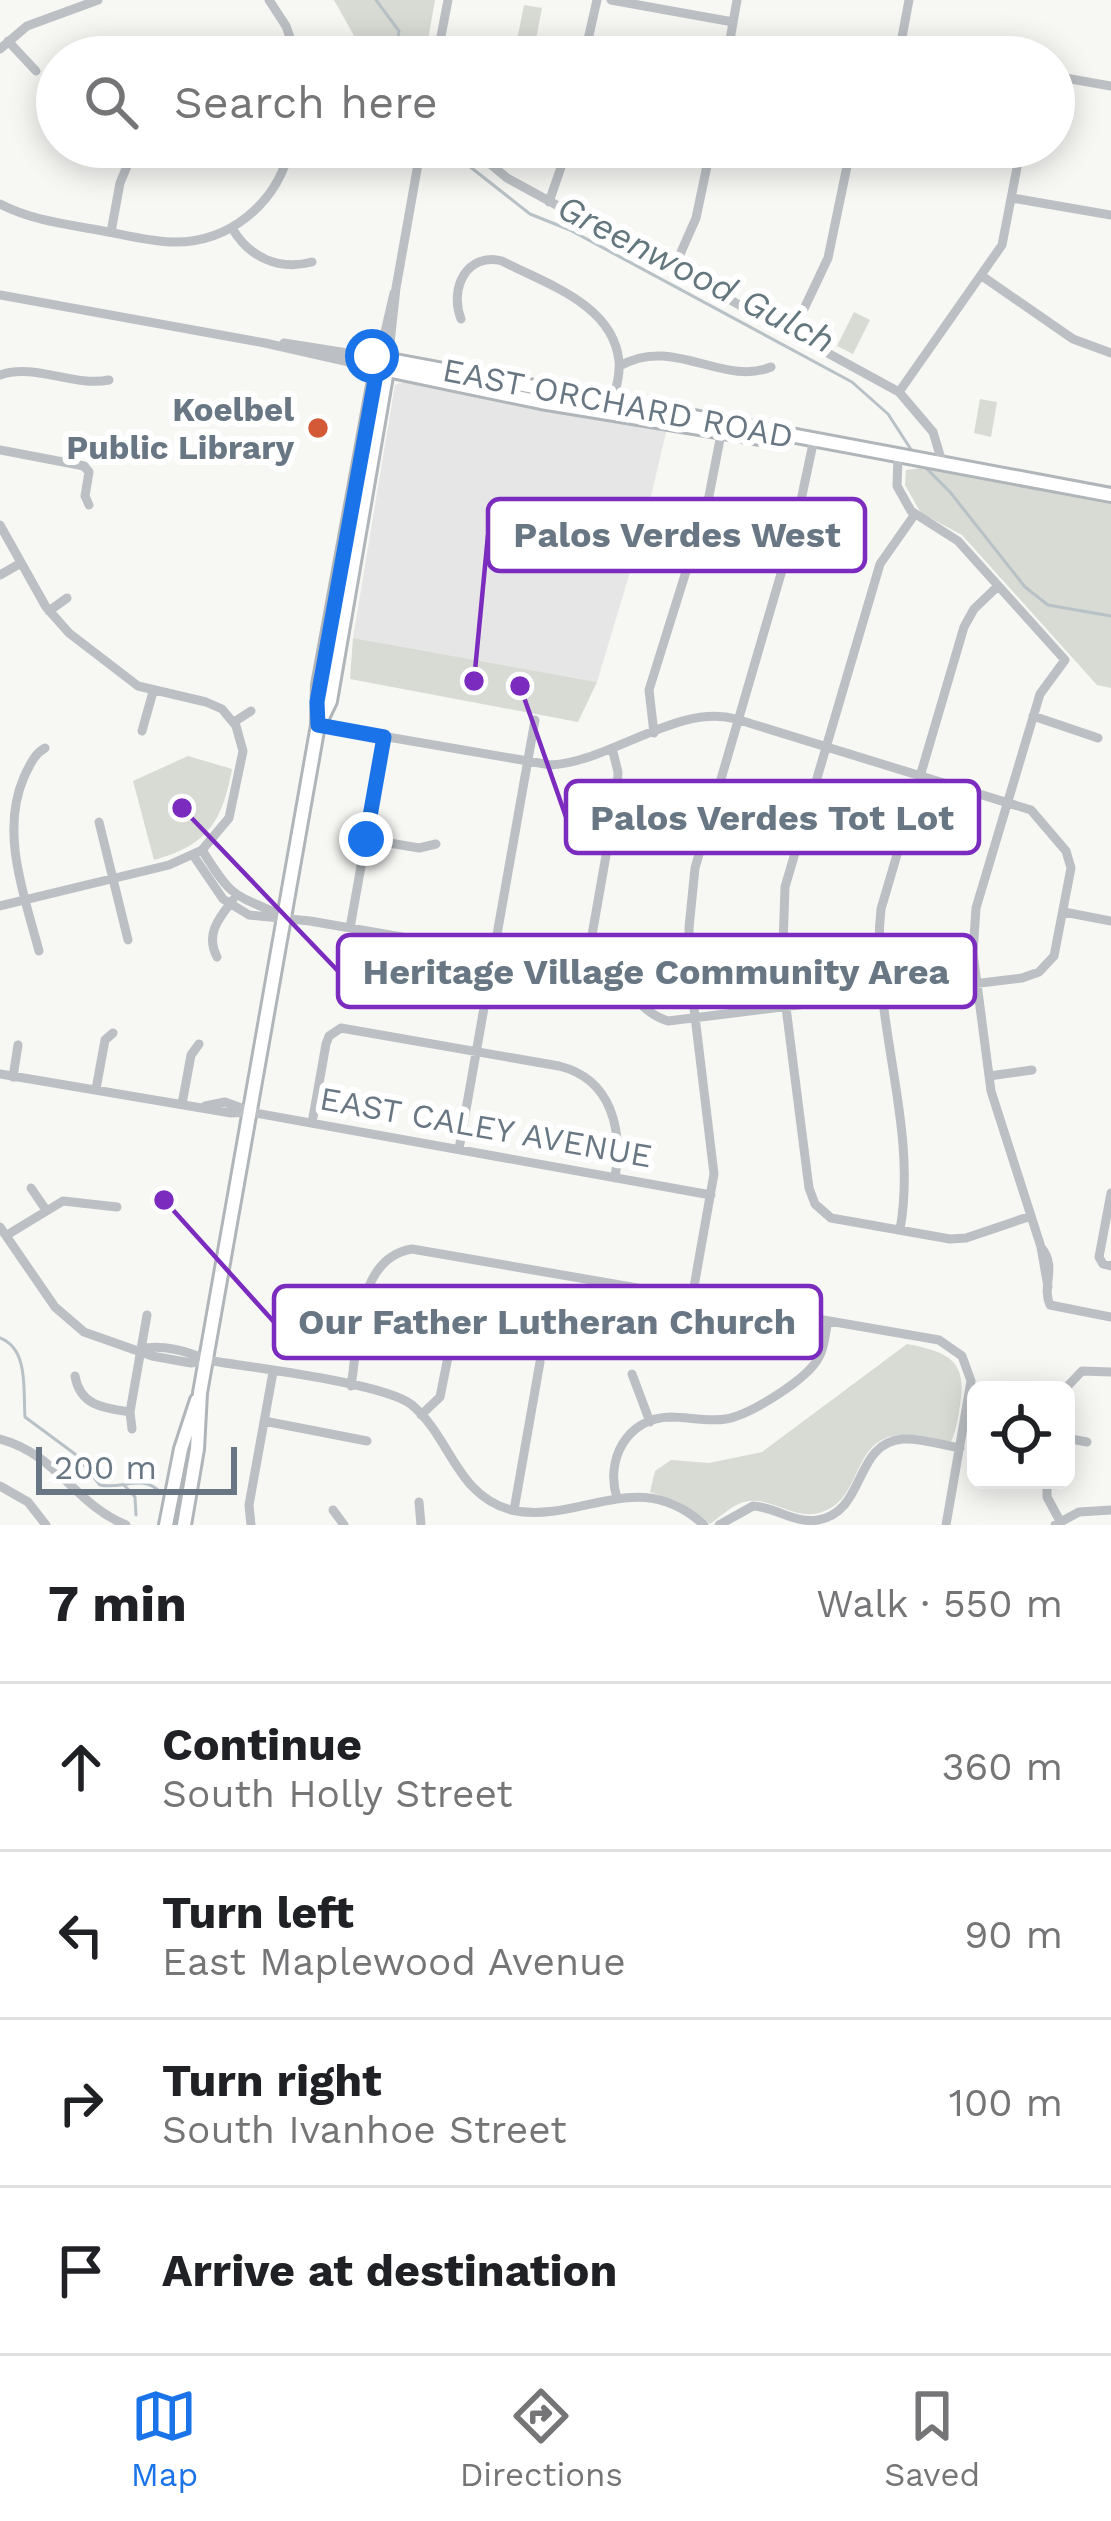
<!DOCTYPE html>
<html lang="en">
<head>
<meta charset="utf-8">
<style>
	body { margin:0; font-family:"Work Sans",sans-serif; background:#f6f6f6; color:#202124 }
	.controls { position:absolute; right:36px; bottom:36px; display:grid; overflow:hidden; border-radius:18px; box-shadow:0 6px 30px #0003 }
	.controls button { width:108px; height:108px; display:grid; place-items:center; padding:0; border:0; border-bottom:3px solid #e0e0e0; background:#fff; color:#202124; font:60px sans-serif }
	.scale { position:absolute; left:36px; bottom:30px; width:201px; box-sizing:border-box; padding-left:12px; border:6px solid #687783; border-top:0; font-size:33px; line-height:42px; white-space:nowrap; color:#687783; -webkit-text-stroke:9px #fff; paint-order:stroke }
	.stop { position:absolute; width:36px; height:36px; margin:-27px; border:9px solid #1a73e8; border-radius:50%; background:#fff }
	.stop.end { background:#1a73e8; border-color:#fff; box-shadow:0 3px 12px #0008 }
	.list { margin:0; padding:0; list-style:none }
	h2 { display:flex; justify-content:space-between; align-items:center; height:156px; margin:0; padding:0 48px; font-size:51px }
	h2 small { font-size:39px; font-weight:400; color:#757577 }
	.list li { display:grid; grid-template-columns:78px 1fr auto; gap:36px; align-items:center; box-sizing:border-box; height:168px; padding:0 48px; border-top:3px solid #e0e0e0 }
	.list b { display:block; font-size:45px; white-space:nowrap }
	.list p { margin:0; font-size:39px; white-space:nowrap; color:#757577 }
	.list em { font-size:39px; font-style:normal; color:#757577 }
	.icon { flex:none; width:66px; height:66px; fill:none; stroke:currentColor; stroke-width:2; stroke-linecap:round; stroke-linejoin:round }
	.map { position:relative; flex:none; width:1111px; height:1525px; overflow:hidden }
	.search { position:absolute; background:#fff; box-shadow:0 6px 30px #0003; left:36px; right:36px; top:36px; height:132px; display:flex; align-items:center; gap:30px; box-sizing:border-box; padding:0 42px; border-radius:66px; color:#757577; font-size:45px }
	.sheet { height:828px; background:#fff }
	nav { display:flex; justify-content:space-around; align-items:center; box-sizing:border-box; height:168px; border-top:3px solid #e0e0e0; background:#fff; font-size:33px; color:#757577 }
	nav a { display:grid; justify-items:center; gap:6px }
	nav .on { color:#1a73e8 }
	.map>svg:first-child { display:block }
	.built { fill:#e5e6e5 }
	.green { fill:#d7dbd4 }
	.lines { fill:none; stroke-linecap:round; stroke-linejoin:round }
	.stream { stroke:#b8c2c6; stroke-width:3 }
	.major-casing { stroke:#b0b5b9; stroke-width:18 }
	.minor { stroke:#bcc0c4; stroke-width:9 }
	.major { stroke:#fff; stroke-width:12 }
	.route { stroke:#1a73e8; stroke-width:15 }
	.poi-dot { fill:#d45a37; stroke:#fff; stroke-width:4.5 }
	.labels { text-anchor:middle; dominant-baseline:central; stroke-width:12; stroke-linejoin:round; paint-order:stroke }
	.street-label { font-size:33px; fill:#687783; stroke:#fff }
	.poi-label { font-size:33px; font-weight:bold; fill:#687783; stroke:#fff; text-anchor:end }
	.water-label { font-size:36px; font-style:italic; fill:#64777f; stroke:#fff }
	.leader { fill:none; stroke:#7b2cbf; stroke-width:4.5 }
	.callout-dot { fill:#7b2cbf; stroke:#fff; stroke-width:4.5 }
	.callout { fill:#fff; stroke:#7b2cbf; stroke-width:4.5 }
	.callout-label { font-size:36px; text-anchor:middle; font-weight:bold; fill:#687783 }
</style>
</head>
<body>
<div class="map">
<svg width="1111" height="1525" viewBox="0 0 1111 1525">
	<rect width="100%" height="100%" fill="#f7f7f4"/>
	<path class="built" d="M 406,381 L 506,404 L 667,428 L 645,522 L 597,682 L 353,638 L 395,385 Z"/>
	<path class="green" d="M 334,0 L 435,0 L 425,57 L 361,57 L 357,41 Z
		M 524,5 L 542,8 L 535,44 L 517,40 Z
		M 854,312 L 870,320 L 853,354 L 837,346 Z
		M 980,399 L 997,402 L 991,437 L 974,433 Z
		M 921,468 L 1111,503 L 1111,688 L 1097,685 L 962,535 L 921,513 L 905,485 L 906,470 Z
		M 353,638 L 597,682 L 578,722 L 350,679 Z
		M 188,756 L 232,769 C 222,822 208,845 154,860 L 133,781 Z
		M 907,1344 C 947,1352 968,1359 960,1405 C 958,1418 956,1431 951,1442 C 936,1440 920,1436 905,1435 C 850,1434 865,1498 822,1512 C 793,1522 770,1493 741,1503 C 730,1507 720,1517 710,1524 L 677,1501 L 650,1492 L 655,1471 L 671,1460 L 709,1463 L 762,1452 Z"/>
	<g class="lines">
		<path class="stream" d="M 376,0 L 399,31 L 395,57
			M 445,147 L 530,214 L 570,230 L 852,382 L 888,414 L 912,451
			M 927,469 L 950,492 L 1025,587 L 1048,605 L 1111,616
			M 0,1338 C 29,1349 23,1390 25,1417 L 75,1454 L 100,1485 C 122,1490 143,1473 161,1493
			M 124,1485 L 135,1497 L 136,1515"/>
		<g class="major-casing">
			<path id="major" d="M 319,724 L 330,701 L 387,370 L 541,402 L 761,438
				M 166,1525 L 181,1449 L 197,1400
				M 184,1525 L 197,1449 L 200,1393 L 318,725 L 319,685 L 379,358 L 1111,495"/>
		</g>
		<path class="minor" d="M 269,0 L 286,26 L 297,57
			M 611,0 L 733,22
			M 8,41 L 36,71
			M 900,48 L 909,0
			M 0,49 L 27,26 L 98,0
			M 437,57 L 448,0
			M 584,57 L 597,0
			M 727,57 L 737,0
			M 867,57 L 872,46 L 878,44 L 949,57
			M 1054,76 L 1111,86
			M 470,147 L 507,178 L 899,392 L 933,432 L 943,465
			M 1012,198 L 1111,215
			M 549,202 L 568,147
			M 0,204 C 31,220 64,224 98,230 C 121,234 146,241 171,242 C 229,244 278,203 290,147
			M 232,228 C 249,257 278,271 312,262
			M 111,232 L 120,183 L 135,147
			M 674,268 L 696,218 L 711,147
			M 982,276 L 1073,339 L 1111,353
			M 0,295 L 265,343 L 380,369
			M 461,319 C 449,288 467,252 502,261 C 546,284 613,304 619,361 C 621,377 613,392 614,408
			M 793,332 L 828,258 L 851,147
			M 284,343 L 379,358 L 394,293
			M 388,361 L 396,288 L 421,147
			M 620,366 C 672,335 724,387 771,367
			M 0,375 C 35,363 73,387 109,380
			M 899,392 L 1002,245 L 1021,147
			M 0,450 L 84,466 L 89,472 L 85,496 L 89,505
			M 898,457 L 897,486 L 911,511 L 958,541 L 1065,660 L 1040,694 L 976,908 L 973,953 L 991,1091 L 1041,1247 L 1048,1287
			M 915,514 L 880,564 L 785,887 L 782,976 L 809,1188 L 815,1204 L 831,1218 L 950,1239 L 966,1238 L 1031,1216
			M 0,525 L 46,607 L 69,633 L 138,686 L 206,702 L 222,709 L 236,726 L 243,751 L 229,818 L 202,850 L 169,865 L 0,906
			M 0,575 L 21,563
			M 49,611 L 67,598
			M 1033,716 L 1098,738
			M 234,722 L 251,711
			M 142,731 L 153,692
			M 654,733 L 649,690 L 708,501 L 722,429
			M 99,822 L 128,940
			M 366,839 L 419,848 L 436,844
			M 202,850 C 232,898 231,893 281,915
			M 193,855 L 223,899 L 249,915 L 310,921 L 598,971 C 627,982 638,1012 668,1021 L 1022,978 L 1039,972 L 1054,956 L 1071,868 L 1066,851 L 1031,810 L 736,719 C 678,703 612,761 551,765 L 318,725
			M 1064,912 L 1111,921
			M 350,928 L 384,737
			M 39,951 C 24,895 0,832 24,777 C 30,765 34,754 45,748
			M 217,957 C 205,934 219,918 233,900
			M 586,969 L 617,793 L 618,772 L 612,748
			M 0,1074 L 231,1113 L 250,1112 L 711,1195
			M 989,1076 L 1032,1070
			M 13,1077 L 18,1045
			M 96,1089 L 105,1040 L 113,1033
			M 182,1104 L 191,1055 L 199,1044
			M 205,1106 L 225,1102 L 247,1110
			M 312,1123 L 326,1044 L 329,1036 L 341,1028 L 559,1066 C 612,1079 623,1130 615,1178
			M 459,1149 L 535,720
			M 31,1188 L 46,1210
			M 1111,1193 L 1099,1257 L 1103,1264 L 1111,1266
			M 0,1227 L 55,1307 L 84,1332 L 152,1356 L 191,1363 L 206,1360
			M 900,1230 C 919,1123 869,1016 881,909 L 964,627 L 974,609 L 998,586
			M 7,1235 L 63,1201 L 117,1207
			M 1041,1247 C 1058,1268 1041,1285 1050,1305 L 1111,1317
			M 692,1298 L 714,1174 L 690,975 L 689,928 L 695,868 L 797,519 L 814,439
			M 141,1349 C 161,1344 188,1351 206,1360 C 248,1367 386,1383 412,1405 C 451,1438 456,1495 511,1510 C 581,1525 637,1464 704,1525
			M 632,1374 L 650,1422
			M 75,1376 C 80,1406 104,1408 130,1412
			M 351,1386 C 359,1341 355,1258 412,1249 L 939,1340 L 962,1356 L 971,1381 L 946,1525
			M 1064,1390 L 1082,1371 L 1111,1372
			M 421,1415 L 440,1397 L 450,1347
			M 264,1421 L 367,1441
			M 132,1429 L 130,1412 L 147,1315
			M 1066,1438 L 1087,1442
			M 0,1439 C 57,1454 74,1504 126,1525
			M 1047,1480 L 1047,1497 L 1060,1521
			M 0,1486 L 28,1502 L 46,1525
			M 617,1498 C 605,1461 626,1418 670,1417 C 689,1417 707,1422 726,1419 C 750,1415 808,1379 819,1357 C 825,1347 825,1332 828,1321
			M 419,1502 L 421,1525
			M 333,1510 L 344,1525
			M 514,1510 L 540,1362
			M 251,1525 L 249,1505 L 273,1372
			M 719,1525 L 753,1506 C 776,1507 794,1524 818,1520 C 867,1511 853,1443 903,1439 C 921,1438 942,1445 960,1448
			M 1055,1525 L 1079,1512 L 1111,1510"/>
		<use href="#major" class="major"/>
	</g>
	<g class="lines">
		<path class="route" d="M 366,839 L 384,737 L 318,725 L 317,702 L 379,358 L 372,356"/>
	</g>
	<circle class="poi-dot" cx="318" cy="428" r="12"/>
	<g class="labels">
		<g class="street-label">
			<text transform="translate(618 403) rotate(11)">EAST ORCHARD ROAD</text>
			<text transform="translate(486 1127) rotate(10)">EAST CALEY AVENUE</text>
		</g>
		<g class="poi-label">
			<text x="294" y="409">Koelbel<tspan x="294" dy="38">Public Library</tspan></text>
		</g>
		<g class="water-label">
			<text transform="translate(696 274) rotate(27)">Greenwood Gulch</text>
		</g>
	</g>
	<path class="leader" d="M474 681L488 535M520 686L566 817M182 808L338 971M164 1200L274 1322"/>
	<g class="callout-dot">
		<circle cx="474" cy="681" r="12"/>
		<circle cx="520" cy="686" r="12"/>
		<circle cx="182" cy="808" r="12"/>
		<circle cx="164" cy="1200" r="12"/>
	</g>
	<g class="callout">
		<rect x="488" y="499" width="377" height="72" rx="12"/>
		<rect x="566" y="781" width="413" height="72" rx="12"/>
		<rect x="338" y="935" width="637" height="72" rx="12"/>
		<rect x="274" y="1286" width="547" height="72" rx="12"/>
	</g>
	<g class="callout-label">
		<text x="677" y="547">Palos Verdes West</text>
		<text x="772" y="830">Palos Verdes Tot Lot</text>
		<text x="656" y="984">Heritage Village Community Area</text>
		<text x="547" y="1334">Our Father Lutheran Church</text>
	</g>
</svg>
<div class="controls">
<button><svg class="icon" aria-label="locate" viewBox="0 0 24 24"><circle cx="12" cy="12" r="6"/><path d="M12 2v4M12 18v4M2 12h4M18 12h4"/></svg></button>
</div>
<div class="scale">200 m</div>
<div class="stop" style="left:372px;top:356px"></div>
<div class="stop end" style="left:366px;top:839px"></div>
<div class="search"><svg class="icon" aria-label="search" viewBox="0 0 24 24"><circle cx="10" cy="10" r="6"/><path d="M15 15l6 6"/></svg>Search here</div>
</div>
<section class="sheet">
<h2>7 min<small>Walk · 550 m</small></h2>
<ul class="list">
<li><svg class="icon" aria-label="ahead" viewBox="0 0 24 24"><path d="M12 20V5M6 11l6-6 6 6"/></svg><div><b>Continue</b><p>South Holly Street</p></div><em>360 m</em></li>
<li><svg class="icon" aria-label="left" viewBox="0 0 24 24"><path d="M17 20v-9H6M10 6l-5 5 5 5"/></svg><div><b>Turn left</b><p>East Maplewood Avenue</p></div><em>90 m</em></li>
<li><svg class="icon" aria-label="right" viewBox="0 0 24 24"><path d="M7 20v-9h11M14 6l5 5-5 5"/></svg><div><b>Turn right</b><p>South Ivanhoe Street</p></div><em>100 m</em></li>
<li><svg class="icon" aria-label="arrive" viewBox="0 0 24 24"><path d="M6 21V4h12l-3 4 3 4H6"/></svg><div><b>Arrive at destination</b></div></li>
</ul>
</section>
<nav>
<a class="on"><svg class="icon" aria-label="map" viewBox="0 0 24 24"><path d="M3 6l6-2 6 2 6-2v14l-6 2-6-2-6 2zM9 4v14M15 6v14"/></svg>Map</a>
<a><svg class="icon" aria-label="directions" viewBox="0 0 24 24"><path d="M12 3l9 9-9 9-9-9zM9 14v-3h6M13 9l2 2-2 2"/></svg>Directions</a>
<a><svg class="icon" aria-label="saved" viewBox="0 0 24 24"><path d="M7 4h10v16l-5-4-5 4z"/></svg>Saved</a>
</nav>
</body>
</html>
